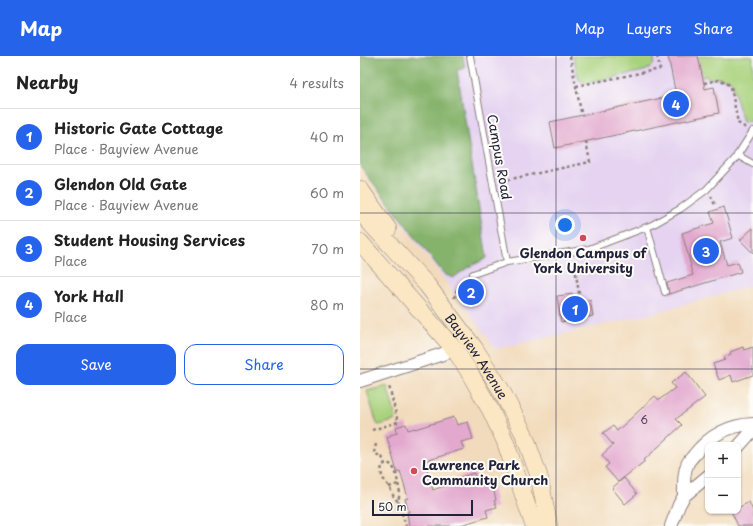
<!DOCTYPE html>
<html lang="en">
<head>
<meta charset="utf-8">
<style>
	body { margin:0; font-family:"Playpen Sans",sans-serif; background:#f2f2f2; color:#222 }
	.controls { position:absolute; right:12px; bottom:12px; display:grid; overflow:hidden; border-radius:8px; box-shadow:0 1px 3px #0004 }
	.controls button { width:36px; height:36px; display:grid; place-items:center; padding:0; border:0; border-bottom:1px solid #e0e0e0; background:#fff; color:#222; font:20px sans-serif }
	.scale { position:absolute; left:12px; bottom:10px; width:101px; box-sizing:border-box; padding-left:4px; border:2px solid #22223b; border-top:0; font-size:11px; line-height:14px; white-space:nowrap; color:#22223b; -webkit-text-stroke:3px #fdfcf7; paint-order:stroke }
	.you { position:absolute; left:205px; top:169px; width:14px; height:14px; margin:-10px; border:3px solid #fff; border-radius:50%; background:#1a73e8; box-shadow:0 0 0 6px #1a73e833 }
	.badge { display:grid; place-items:center; width:26px; height:26px; border-radius:50%; background:#2563eb; color:#fff; font-size:13px; font-weight:700 }
	.pin { position:absolute; translate:-50% -50%; border:2px solid #fff; box-shadow:0 1px 4px #0006 }
	.list { margin:0; padding:0; list-style:none }
	h2 { display:flex; justify-content:space-between; align-items:center; height:52px; margin:0; padding:0 16px; font-size:17px }
	h2 small { font-size:13px; font-weight:400; color:#767676 }
	.list li { display:grid; grid-template-columns:26px 1fr auto; gap:12px; align-items:center; box-sizing:border-box; height:56px; padding:0 16px; border-top:1px solid #e0e0e0 }
	.list b { display:block; font-size:15px; white-space:nowrap }
	.list p { margin:0; font-size:13px; white-space:nowrap; color:#767676 }
	.list em { font-size:13px; font-style:normal; color:#767676 }
	.actions { display:flex; gap:8px; padding:12px 16px }
	.actions a { flex:1; padding:9px 0; border:1px solid #2563eb; border-radius:12px; text-align:center; font-size:14px; color:#2563eb }
	.actions .main { background:#2563eb; color:#fff }
	.map { position:relative; flex:none; width:393px; height:470px; overflow:hidden }
	header { display:flex; align-items:center; gap:24px; box-sizing:border-box; height:56px; padding:0 20px; background:#2563eb; color:#fff }
	header strong { font-size:19px }
	nav { display:flex; gap:22px; margin-inline-start:auto; font-size:14px }
	main { display:flex }
	aside { flex:1; background:#fff }
	.map>svg:first-child { display:block }
	.built { fill:#e5d3f1 }
	.green { fill:#a8d17c; stroke:#657a5c }
	.forest { fill:#86b36c; stroke:#546a54 }
	.building { fill:#e2a8ce }
	.lines { fill:none; stroke-linecap:round; stroke-linejoin:round }
	.service-casing { stroke:#8a7e7c; stroke-width:8 }
	.minor-casing { stroke:#8a7e7c; stroke-width:14 }
	.secondary-casing { stroke:#8a7e7c; stroke-width:18 }
	.path { stroke:#8a7e7c; stroke-width:2.5; stroke-dasharray:3 3; stroke-linecap:butt }
	.service { stroke:#fff; stroke-width:6 }
	.minor { stroke:#fff; stroke-width:12 }
	.secondary { stroke:#fbe7c3; stroke-width:17 }
	.grid { fill:none; stroke:#22223b; stroke-width:1; stroke-opacity:0.55 }
	.poi-dot { fill:#d1495b; stroke:#fdfcf7; stroke-width:1.5 }
	.labels { text-anchor:middle; dominant-baseline:central; stroke-width:4; stroke-linejoin:round; paint-order:stroke }
	.number-label { font-size:11px; fill:#524460 }
	.street-label { font-size:13px; fill:#22223b; stroke:#fdfcf7 }
	.poi-label { font-size:13px; font-weight:bold; fill:#22223b; stroke:#fdfcf7 }
</style>
</head>
<body>
<header>
<strong>Map</strong>
<nav><a>Map</a><a>Layers</a><a>Share</a></nav>
</header>
<main>
<aside>
<h2>Nearby<small>4 results</small></h2>
<ul class="list">
<li><span class="badge">1</span><div><b>Historic Gate Cottage</b><p>Place · Bayview Avenue</p></div><em>40 m</em></li>
<li><span class="badge">2</span><div><b>Glendon Old Gate</b><p>Place · Bayview Avenue</p></div><em>60 m</em></li>
<li><span class="badge">3</span><div><b>Student Housing Services</b><p>Place</p></div><em>70 m</em></li>
<li><span class="badge">4</span><div><b>York Hall</b><p>Place</p></div><em>80 m</em></li>
</ul>
<div class="actions"><a class="main">Save</a><a>Share</a></div>
</aside>
<div class="map">
<svg width="393" height="470" viewBox="0 0 393 470">
	<rect width="100%" height="100%" fill="#fdfcf7"/>
	<filter id="ink" filterUnits="userSpaceOnUse"><feTurbulence type="fractalNoise" baseFrequency=".025" numOctaves="2"/><feDisplacementMap in="SourceGraphic" scale="8" xChannelSelector="R" yChannelSelector="G"/><feConvolveMatrix kernelMatrix="1 2 1 2 8 2 1 2 1" color-interpolation-filters="sRGB"/></filter>
	<filter id="wash" filterUnits="userSpaceOnUse"><feTurbulence type="fractalNoise" baseFrequency=".012" numOctaves="4" result="noise"/><feDisplacementMap in="SourceGraphic" scale="16" xChannelSelector="R" yChannelSelector="G"/><feGaussianBlur stdDeviation="0.9" result="paint"/><feColorMatrix in="noise" values="0 0 0 0 0 0 0 0 0 0 0 0 0 0 0 0 0 1.4 0 .05"/><feComposite in="paint" operator="in"/></filter>
	<g filter="url(#wash)">
		<rect width="100%" height="100%" fill="#f2dbbc"/>
		<path class="built" d="M 0,0 L 393,0 L 393,229 L 291,258 L 136,293 L 0,110 Z"/>
		<path class="green" d="M 213,0 L 294,0 C 296,9 291,12 284,15 L 226,27 L 219,24 Z
			M 338,0 L 393,0 L 393,63 L 391,65 L 383,66 L 371,25 C 364,22 358,21 350,23 L 346,20 L 342,21 Z
			M 27,330 L 36,361 L 34,365 L 19,369 L 17,368 L 7,335 Z"/>
		<path class="forest" d="M 0,0 L 103,0 L 105,12 L 97,14 L 127,202 L 107,212 L 93,222 L 84,218 L 0,110 Z"/>
		<g id="blocks">
			<path class="building" d="M 308,0 L 338,0 L 345,33 L 354,31 L 359,57 L 195,92 L 190,66 L 316,39 Z
				M 364,151 L 373,182 L 360,186 L 367,209 L 378,206 L 381,216 L 309,238 L 307,227 L 333,219 L 330,210 L 331,210 L 322,177 L 354,167 L 350,156 Z
				M 393,172 L 393,197 L 380,184 Z
				M 213,238 L 214,246 L 230,244 L 233,260 L 201,266 L 197,240 Z
				M 383,291 L 384,294 L 393,291 L 393,319 L 373,326 L 371,319 L 359,324 L 353,308 L 365,304 L 364,301 L 371,298 L 370,296 Z
				M 326,316 L 345,341 L 316,363 L 322,369 L 284,404 L 285,405 L 258,426 L 245,411 L 249,408 L 242,399 L 253,389 L 243,377 L 253,370 L 257,375 L 295,340 L 299,344 L 315,332 L 311,327 Z
				M 94,361 L 97,369 L 108,366 L 113,383 L 101,386 L 104,393 L 65,405 L 73,434 L 93,427 L 92,424 L 114,417 L 119,429 L 130,426 L 131,433 L 133,432 L 136,444 L 134,445 L 137,451 L 126,454 L 128,461 L 97,470 L 49,470 L 47,456 L 49,456 L 45,443 L 48,442 L 40,415 L 37,416 L 27,381 L 30,381 L 30,379 L 37,377 L 36,371 L 46,368 L 48,374 L 55,372 L 55,373 Z
				M 264,422 L 277,438 L 265,448 L 252,432 Z
				M 389,446 L 393,455 L 393,470 L 378,470 L 371,455 L 378,455 L 378,452 Z"/>
		</g>
	</g>
	<g filter="url(#ink)">
		<use href="#blocks" fill-opacity="0" stroke="#8a7e7c" stroke-width="1"/>
		<g class="lines">
			<g class="service-casing">
				<path id="service" d="M 110,0 L 147,206
					M 377,99 L 393,108
					M 287,171 L 305,236
					M 113,218 L 147,206 L 229,193 L 292,169 L 320,153 L 346,134 L 375,103 L 393,75"/>
			</g>
			<g class="minor-casing">
				<path id="minor" d="M 0,325 L 95,294
					M 378,391 L 393,374
					M 324,440 C 324,431 323,418 327,409 C 328,405 332,402 334,399 C 349,380 369,369 393,368
					M 311,470 L 319,449 L 324,440 L 348,420"/>
			</g>
			<g class="secondary-casing">
				<g id="secondary">
					<path d="M 0,133 L 28,173"/>
					<path id="s1" d="M 0,156 L 67,229 L 115,293 L 140,332 L 164,378 L 179,420 L 189,470"/>
					<path d="M 0,186 L 95,294 L 108,314 L 130,353 L 145,385 L 174,470"/>
				</g>
			</g>
			<path class="path" d="M 210,0 L 221,56
				M 344,27 L 359,24 L 366,26 L 371,31 L 378,67 L 386,72
				M 216,30 L 300,13 L 297,0
				M 142,125 L 230,106 L 226,85
				M 351,140 L 356,151
				M 214,205 L 220,244
				M 94,242 L 97,234 L 108,223
				M 12,374 L 38,366 L 29,330
				M 16,388 L 14,397 L 22,401 L 25,408
				M 29,431 L 38,428
				M 38,445 C 32,441 33,437 29,431 C 23,422 20,421 22,409 L 27,407 L 32,409 L 36,417 L 40,437 L 38,445 L 46,470
				M 100,470 L 103,469"/>
			<use href="#service" class="service"/>
			<use href="#minor" class="minor"/>
			<use href="#secondary" class="secondary"/>
		</g>
	</g>
	<path class="grid" d="M 196,0 L 196,470M 0,157 L 393,157M 0,313 L 393,313"/>
	<g class="poi-dot">
		<circle cx="223" cy="182" r="4"/>
		<circle cx="54" cy="415" r="4"/>
	</g>
	<g class="labels">
		<g class="number-label">
			<text x="284" y="363">6</text>
		</g>
		<g class="street-label">
			<text transform="translate(140 101) rotate(80)">Campus Road</text>
			<text stroke="none"><textPath href="#s1" startOffset="186">Bayview Avenue</textPath></text>
		</g>
		<g class="poi-label">
			<text x="223" y="196">Glendon Campus of<tspan x="223" dy="15">York University</tspan></text>
			<text x="62" y="408" text-anchor="start">Lawrence Park<tspan x="62" dy="15">Community Church</tspan></text>
		</g>
	</g>
</svg>
<div class="controls">
<button>+</button>
<button>−</button>
</div>
<div class="scale">50 m</div>
<div class="you"></div>
<div class="pin badge" style="left:215px;top:253px">1</div>
<div class="pin badge" style="left:111px;top:236px">2</div>
<div class="pin badge" style="left:346px;top:195px">3</div>
<div class="pin badge" style="left:316px;top:48px">4</div>
</div>
</main>
</body>
</html>
